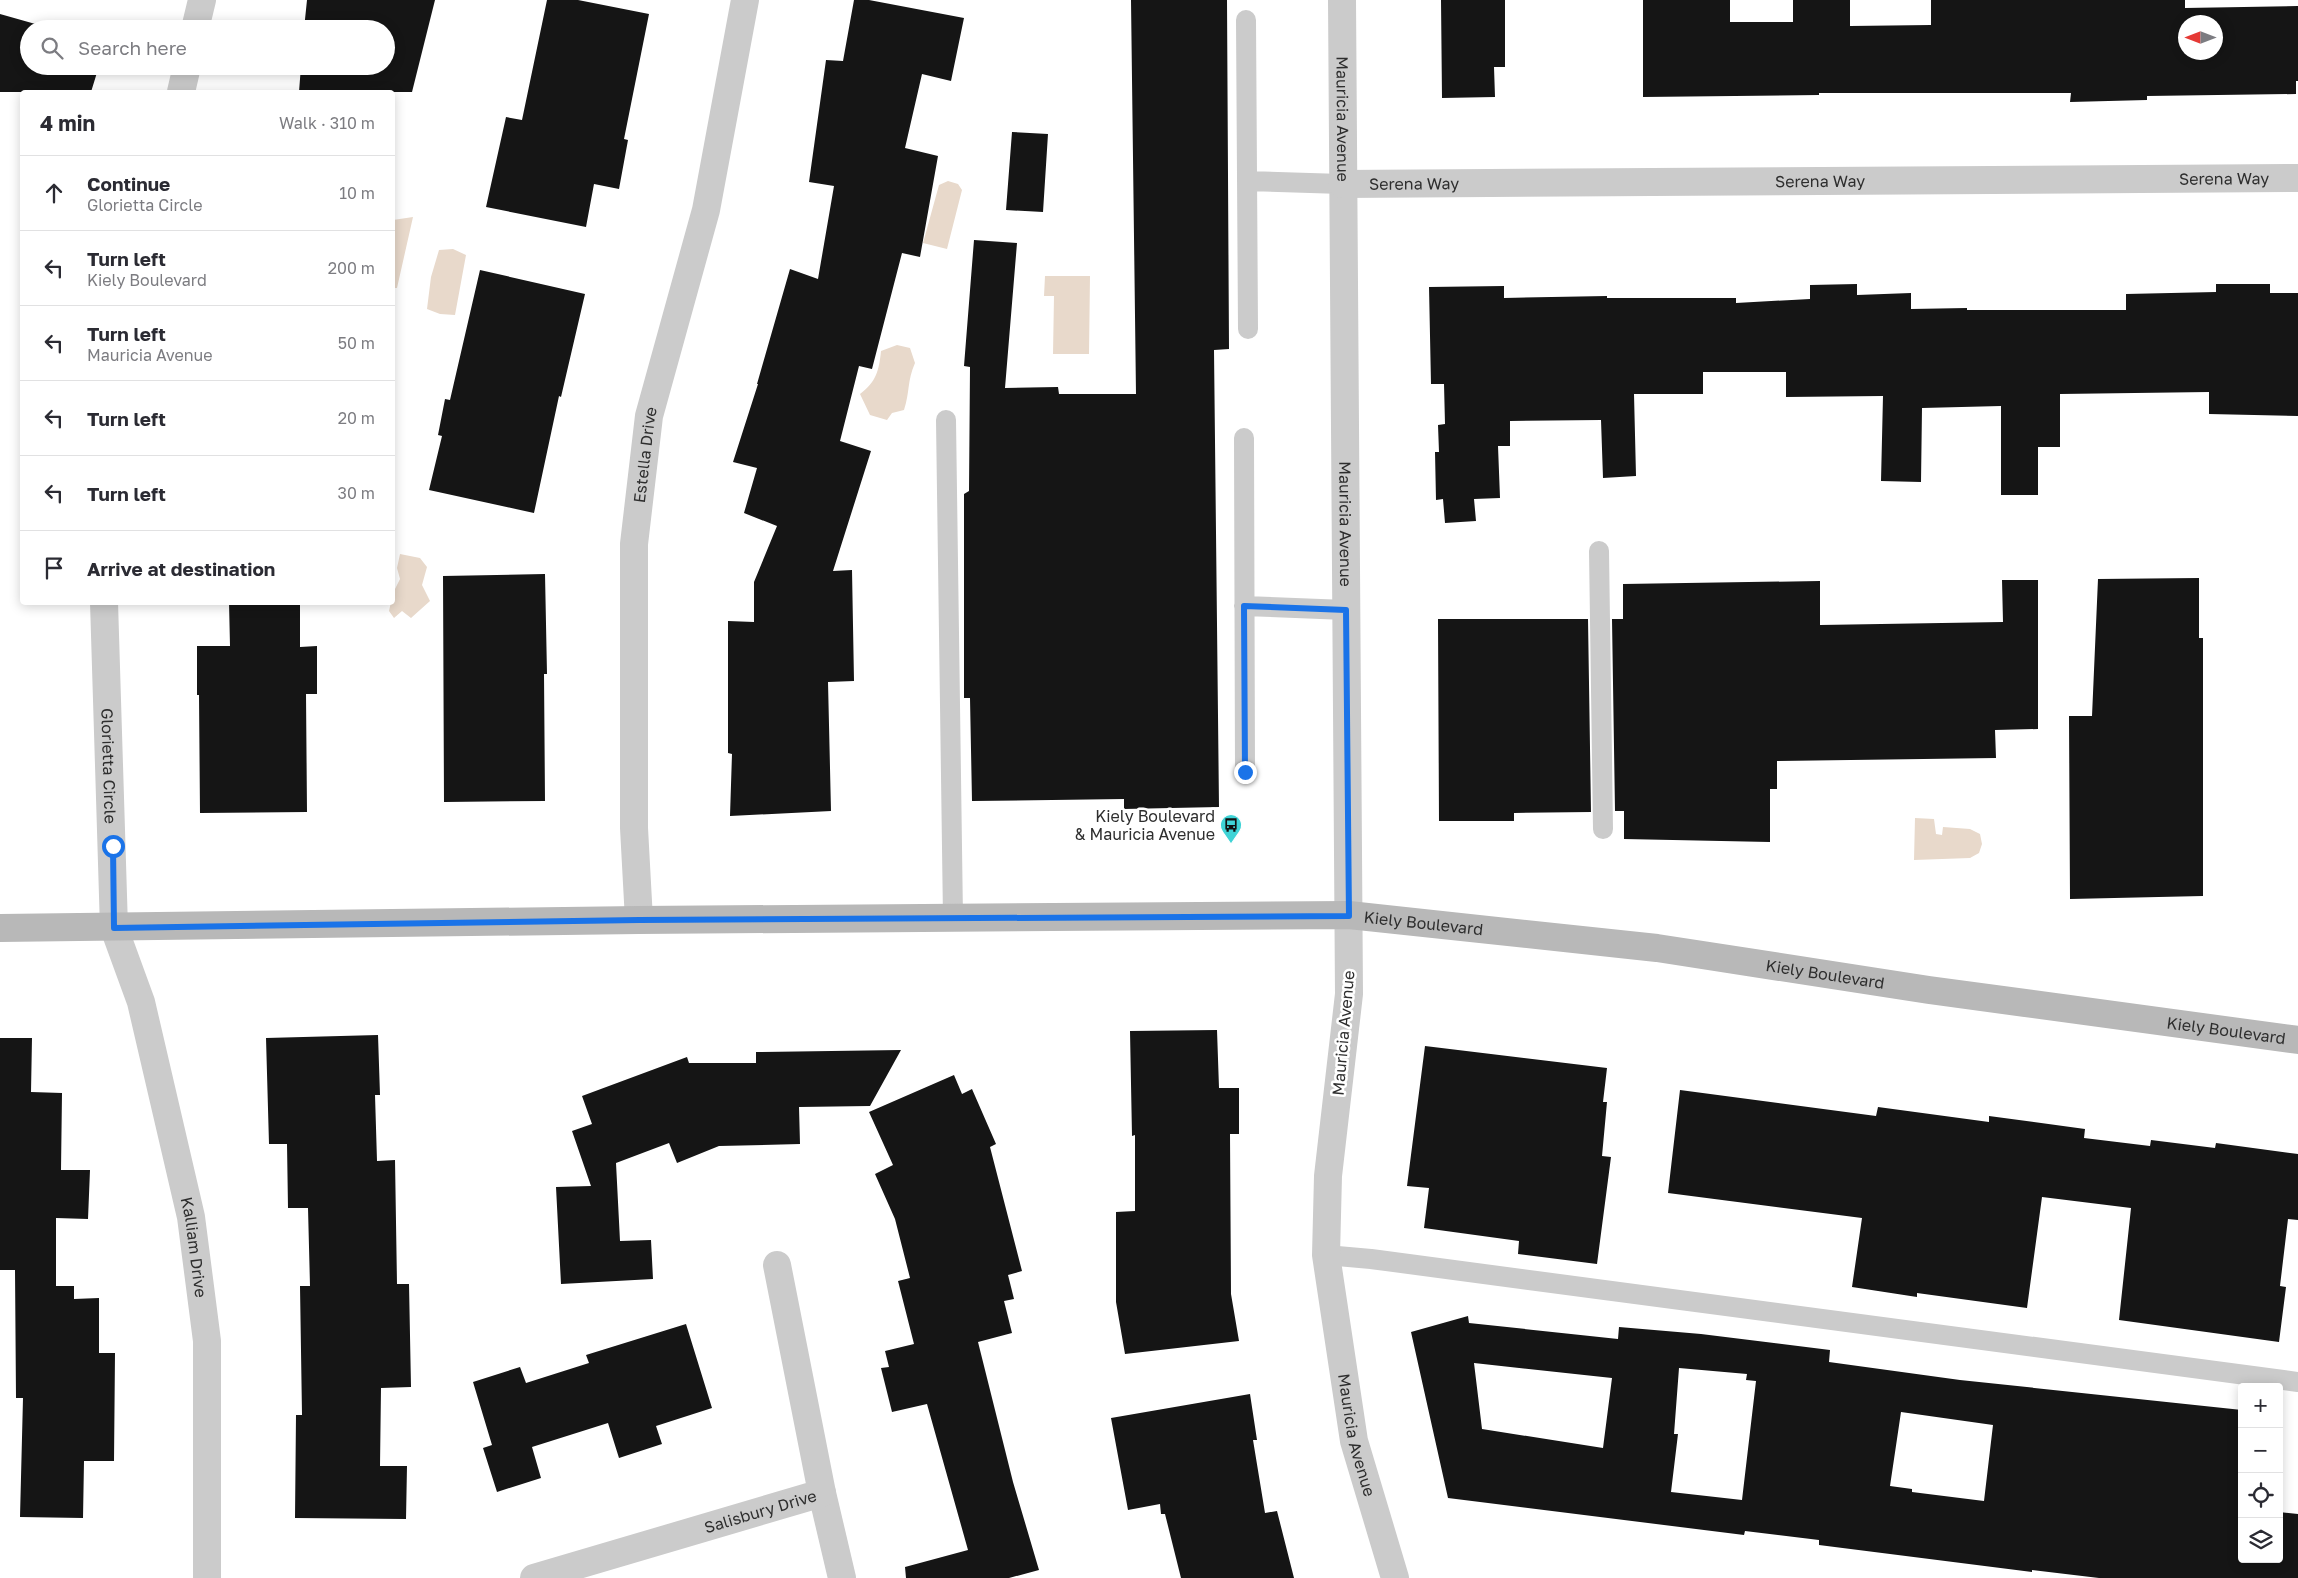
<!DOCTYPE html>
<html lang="en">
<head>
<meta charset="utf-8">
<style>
	body { margin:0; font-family:"Golos Text",sans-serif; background:#f7f7f7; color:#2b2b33 }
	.controls { position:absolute; right:15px; bottom:15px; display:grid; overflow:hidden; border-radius:5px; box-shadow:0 2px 12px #0003 }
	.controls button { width:45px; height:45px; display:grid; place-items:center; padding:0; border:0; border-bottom:1px solid #e1e1e2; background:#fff; color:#2b2b33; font:25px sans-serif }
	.compass { position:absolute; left:2178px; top:15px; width:45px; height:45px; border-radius:50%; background:#fff; box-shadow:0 2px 12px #0003; rotate:270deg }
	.stop { position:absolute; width:15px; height:15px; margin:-11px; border:4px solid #1a73e8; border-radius:50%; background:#fff }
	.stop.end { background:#1a73e8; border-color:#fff; box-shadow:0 1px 5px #0008 }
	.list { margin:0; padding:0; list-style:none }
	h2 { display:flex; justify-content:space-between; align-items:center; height:65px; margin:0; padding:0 20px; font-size:21px }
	h2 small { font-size:16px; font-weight:400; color:#7c7c81 }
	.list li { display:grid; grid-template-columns:32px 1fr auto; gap:15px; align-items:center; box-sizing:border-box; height:75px; padding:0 20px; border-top:1px solid #e1e1e2 }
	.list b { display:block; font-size:19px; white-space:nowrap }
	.list p { margin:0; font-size:16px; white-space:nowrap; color:#7c7c81 }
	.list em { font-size:16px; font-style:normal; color:#7c7c81 }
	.icon { flex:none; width:28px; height:28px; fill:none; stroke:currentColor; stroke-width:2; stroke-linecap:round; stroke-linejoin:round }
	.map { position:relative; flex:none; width:2298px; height:1578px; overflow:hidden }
	.search { position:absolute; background:#fff; box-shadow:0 2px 12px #0003; left:20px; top:20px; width:375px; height:55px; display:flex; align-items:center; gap:12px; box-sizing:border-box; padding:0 18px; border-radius:28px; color:#7c7c81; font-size:19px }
	.panel { position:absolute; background:#fff; box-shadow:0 2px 12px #0003; left:20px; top:90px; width:375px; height:515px; border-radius:5px }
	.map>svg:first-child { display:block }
	.water { fill:#e8d9cb }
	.building { fill:#151515; fill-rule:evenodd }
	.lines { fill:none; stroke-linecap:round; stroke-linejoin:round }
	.service { stroke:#cbcbcb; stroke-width:20 }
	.minor { stroke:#cbcbcb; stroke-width:28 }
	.secondary { stroke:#b8b8b8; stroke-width:28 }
	.route { stroke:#1a73e8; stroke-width:6 }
	.labels { text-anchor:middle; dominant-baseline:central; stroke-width:5; stroke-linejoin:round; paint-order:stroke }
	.street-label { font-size:16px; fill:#2e2e2e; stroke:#fff }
	.poi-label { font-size:16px; fill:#2e2e2e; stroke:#fff; text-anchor:end }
</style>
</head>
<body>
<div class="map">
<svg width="2298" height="1578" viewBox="0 0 2298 1578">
	<rect width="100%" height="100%" fill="#fff"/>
	<path class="water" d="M 948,181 L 958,184 L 962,190 L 947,249 L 923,243 L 939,185 Z
		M 413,217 L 397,288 L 393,288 L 393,220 Z
		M 453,249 L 466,255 L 455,315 L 440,314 L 427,309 L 431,277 L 439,250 Z
		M 1045,276 L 1090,276 L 1089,354 L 1053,354 L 1054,296 L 1044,296 Z
		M 897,345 L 910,348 L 915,363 C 907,381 910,392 904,410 L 892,413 L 887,420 L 870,415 L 860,394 C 876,382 879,371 881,351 Z
		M 400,554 L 420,558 L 427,567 L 422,585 L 430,601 L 411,618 L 402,611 L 394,618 L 389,611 L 393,593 L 400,579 L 397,568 Z
		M 1915,818 L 1934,819 L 1936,834 L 1942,835 L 1943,827 L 1970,829 L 1980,834 L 1982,844 L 1979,853 L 1970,858 L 1914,860 Z"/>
	<path class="building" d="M 307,0 L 435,0 L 412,92 L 299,92 L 301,66 L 386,66 L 386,29 L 304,29 Z
		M 547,0 L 578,0 L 649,14 L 624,139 L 628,140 L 619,189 L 594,184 L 586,227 L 486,207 L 506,117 L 522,120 Z
		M 854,0 L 869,0 L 964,18 L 951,81 L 922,74 L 905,148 L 938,156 L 920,257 L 902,253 L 872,369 L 859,366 L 840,441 L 871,451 L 833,571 L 852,570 L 854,681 L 828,682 L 831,811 L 730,816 L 732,754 L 728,753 L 728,621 L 754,622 L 754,582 L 777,526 L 744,513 L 757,468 L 733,462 L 758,384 L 757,384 L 790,269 L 818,279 L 834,186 L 809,182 L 826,60 L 843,61 Z
		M 1131,0 L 1227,0 L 1229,349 L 1214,350 L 1219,807 L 1124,809 L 1124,799 L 972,801 L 970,698 L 964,698 L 964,494 L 969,491 L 970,367 L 964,366 L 974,240 L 1017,243 L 1005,388 L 1058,387 L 1059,394 L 1136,394 Z
		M 1441,0 L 1505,0 L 1505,67 L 1494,67 L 1495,97 L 1442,98 Z
		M 1643,0 L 1730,0 L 1730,22 L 1793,22 L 1793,0 L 1850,0 L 1850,26 L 1931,25 L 1931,0 L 2185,0 L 2185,8 L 2298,6 L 2298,81 L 2296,81 L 2296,94 L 2147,96 L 2147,100 L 2070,102 L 2071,93 L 1819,93 L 1819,95 L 1643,97 ZM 2186,22 L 2216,22 L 2216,52 L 2186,52 Z
		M 0,14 L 53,29 L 29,29 L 29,66 L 99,66 L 91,92 L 0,92 Z
		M 1012,132 L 1048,134 L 1043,212 L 1006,210 Z
		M 480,270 L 585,294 L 561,397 L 559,396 L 534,513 L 429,490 L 442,436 L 438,435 L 445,399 L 450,400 Z
		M 1857,284 L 1857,295 L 1911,293 L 1911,309 L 1967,308 L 1967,310 L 2126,310 L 2126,294 L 2216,292 L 2216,284 L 2270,284 L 2270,293 L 2298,293 L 2298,416 L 2209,414 L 2209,392 L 2060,394 L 2060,447 L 2038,447 L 2038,495 L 2001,495 L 2001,406 L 1922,408 L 1921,482 L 1881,481 L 1883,396 L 1786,397 L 1786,372 L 1703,372 L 1703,394 L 1634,394 L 1636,476 L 1603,478 L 1601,420 L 1510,421 L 1510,446 L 1498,446 L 1500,498 L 1474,499 L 1476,521 L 1445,523 L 1443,499 L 1436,500 L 1435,452 L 1439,452 L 1438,425 L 1445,424 L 1444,384 L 1431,384 L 1429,287 L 1504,286 L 1504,298 L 1607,296 L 1607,298 L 1736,298 L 1736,303 L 1810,299 L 1810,285 Z
		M 545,574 L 547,674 L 544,674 L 545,801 L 444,802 L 443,576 Z
		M 2199,578 L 2199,638 L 2203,638 L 2203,896 L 2070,899 L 2069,716 L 2092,716 L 2098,579 Z
		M 2002,580 L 2038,580 L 2038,729 L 1995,730 L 1996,758 L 1777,761 L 1777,789 L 1770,789 L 1770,842 L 1624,839 L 1624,811 L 1615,811 L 1612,619 L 1623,619 L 1623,584 L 1820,581 L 1820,625 L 2003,622 Z
		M 229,602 L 300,602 L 300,647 L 317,646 L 317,694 L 306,694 L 307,812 L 200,813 L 199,695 L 197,695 L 197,646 L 230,646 Z
		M 1438,619 L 1588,619 L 1591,812 L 1514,813 L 1514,821 L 1439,821 Z
		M 1217,1030 L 1219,1088 L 1239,1088 L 1239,1134 L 1230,1134 L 1231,1294 L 1239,1341 L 1125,1354 L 1116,1302 L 1116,1212 L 1135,1211 L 1135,1135 L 1132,1136 L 1130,1031 Z
		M 378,1035 L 380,1095 L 375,1095 L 377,1161 L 395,1160 L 397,1284 L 409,1284 L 411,1387 L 381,1388 L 380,1466 L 407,1466 L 406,1519 L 295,1518 L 296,1415 L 302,1415 L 300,1286 L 310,1286 L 308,1208 L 288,1208 L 287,1144 L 269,1144 L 266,1038 Z
		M 0,1038 L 32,1038 L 31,1092 L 62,1093 L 61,1170 L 90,1170 L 88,1219 L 56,1218 L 56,1286 L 74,1286 L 74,1299 L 99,1298 L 99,1353 L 115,1353 L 114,1461 L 84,1461 L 83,1518 L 20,1517 L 23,1398 L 16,1398 L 15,1270 L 0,1270 Z
		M 1425,1046 L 1607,1068 L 1603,1102 L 1607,1102 L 1602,1156 L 1611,1157 L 1597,1264 L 1518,1254 L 1519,1241 L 1424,1228 L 1429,1188 L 1407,1186 Z
		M 901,1050 L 870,1106 L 799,1107 L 800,1144 L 719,1146 L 677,1163 L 669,1143 L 616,1163 L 620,1241 L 651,1240 L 653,1279 L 561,1284 L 556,1187 L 591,1186 L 572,1131 L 592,1124 L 582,1096 L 687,1057 L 689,1063 L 756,1063 L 756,1052 Z
		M 954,1075 L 962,1094 L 972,1089 L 996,1144 L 990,1147 L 1022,1271 L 1008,1275 L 1014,1299 L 1004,1301 L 1012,1333 L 978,1342 L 1013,1482 L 1039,1570 L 1009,1578 L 906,1578 L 905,1567 L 968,1550 L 927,1404 L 892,1412 L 881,1368 L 889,1367 L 885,1351 L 914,1344 L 898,1281 L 910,1278 L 895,1219 L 875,1174 L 893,1165 L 869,1112 Z
		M 1680,1090 L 1876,1116 L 1878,1107 L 1989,1122 L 1989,1116 L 2085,1129 L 2084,1138 L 2150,1146 L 2151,1140 L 2215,1148 L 2216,1143 L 2298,1154 L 2298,1220 L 2288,1219 L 2280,1286 L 2286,1287 L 2279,1342 L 2119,1320 L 2131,1208 L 2042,1197 L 2027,1308 L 1917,1293 L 1917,1297 L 1852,1287 L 1862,1218 L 1668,1193 Z
		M 1468,1316 L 1469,1323 L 1618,1339 L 1619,1327 L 1701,1334 L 1830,1350 L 1829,1362 L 1960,1380 L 2242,1410 L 2242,1559 L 2279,1559 L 2279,1512 L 2298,1514 L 2298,1578 L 2099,1578 L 2032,1570 L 2032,1572 L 1819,1545 L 1819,1540 L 1745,1531 L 1744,1535 L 1448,1498 L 1411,1332 ZM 1474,1363 L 1612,1378 L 1603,1448 L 1482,1429 ZM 1679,1368 L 1747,1374 L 1746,1380 L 1756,1381 L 1742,1500 L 1671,1492 L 1678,1434 L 1674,1434 ZM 1901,1412 L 1993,1425 L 1984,1501 L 1912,1492 L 1912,1489 L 1890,1486 Z
		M 686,1324 L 712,1408 L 656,1426 L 662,1444 L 619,1458 L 608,1423 L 532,1447 L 541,1478 L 497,1492 L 483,1448 L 492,1445 L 473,1382 L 520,1367 L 526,1383 L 589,1363 L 586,1355 Z
		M 1250,1394 L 1257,1440 L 1253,1440 L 1265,1513 L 1277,1511 L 1294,1578 L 1181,1578 L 1165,1514 L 1161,1514 L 1160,1504 L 1128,1510 L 1111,1418 Z"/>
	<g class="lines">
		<path class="service" d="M 1246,20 L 1248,329
			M 1247,181 L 1342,184
			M 946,420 L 953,918
			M 1244,438 L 1245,772
			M 1599,551 L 1603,829
			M 1244,606 L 1346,610
			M 1326,1255 L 1371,1259 L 2298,1382"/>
		<g class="minor">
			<path id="s1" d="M 1342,0 L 1349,994 L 1328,1176 L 1326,1255 L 1354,1441 L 1395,1578"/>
			<path d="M 195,29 L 202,0"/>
			<path d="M 181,92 L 187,66"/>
			<path id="s2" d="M 1342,184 L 2298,178"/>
			<path id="s3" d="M 104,602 L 114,928 L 141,1002 L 191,1217 L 207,1341 L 207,1578"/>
			<path id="s4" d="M 639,920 L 634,828 L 634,544 L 649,416 L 706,210 L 745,0"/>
			<path d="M 822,1493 L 842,1578"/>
			<path id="s5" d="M 534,1578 L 822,1493 L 777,1265"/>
		</g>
		<path class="secondary" id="s6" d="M 0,928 L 639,920 L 1349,915 L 1657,948 L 1929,990 L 2298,1040"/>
	</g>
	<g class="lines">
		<path class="route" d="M 113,846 L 114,928 L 639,920 L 1349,916 L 1346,610 L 1244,606 L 1245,772"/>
	</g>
	<defs>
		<g id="bus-pin" transform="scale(1.125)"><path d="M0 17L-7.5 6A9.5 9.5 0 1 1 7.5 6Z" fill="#3fd3d6" stroke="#fff"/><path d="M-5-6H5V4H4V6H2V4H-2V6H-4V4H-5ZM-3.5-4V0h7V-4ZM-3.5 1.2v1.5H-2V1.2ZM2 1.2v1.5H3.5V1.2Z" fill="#111"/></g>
	</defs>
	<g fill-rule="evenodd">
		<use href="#bus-pin" x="1231" y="825"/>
	</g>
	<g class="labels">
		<g class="street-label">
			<text stroke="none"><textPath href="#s1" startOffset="119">Mauricia Avenue</textPath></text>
			<text stroke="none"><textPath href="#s2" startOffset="882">Serena Way</textPath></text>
			<text stroke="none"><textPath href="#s2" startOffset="478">Serena Way</textPath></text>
			<text stroke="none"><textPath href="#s2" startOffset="72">Serena Way</textPath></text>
			<text stroke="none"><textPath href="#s4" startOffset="466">Estella Drive</textPath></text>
			<text stroke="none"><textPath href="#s1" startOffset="524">Mauricia Avenue</textPath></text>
			<text stroke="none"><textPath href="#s3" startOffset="164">Glorietta Circle</textPath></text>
			<text stroke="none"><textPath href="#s6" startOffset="1424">Kiely Boulevard</textPath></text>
			<text stroke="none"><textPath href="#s6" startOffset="1829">Kiely Boulevard</textPath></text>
			<text stroke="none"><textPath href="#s6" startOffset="2234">Kiely Boulevard</textPath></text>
			<text transform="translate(1343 1033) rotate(-85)">Mauricia Avenue</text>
			<text stroke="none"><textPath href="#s3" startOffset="656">Kalliam Drive</textPath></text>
			<text stroke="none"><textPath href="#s1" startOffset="1439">Mauricia Avenue</textPath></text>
			<text stroke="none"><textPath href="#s5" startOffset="236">Salisbury Drive</textPath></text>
		</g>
		<g class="poi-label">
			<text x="1215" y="816">Kiely Boulevard<tspan x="1215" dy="18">&amp; Mauricia Avenue</tspan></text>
		</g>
	</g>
</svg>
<div class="controls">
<button>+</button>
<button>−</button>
<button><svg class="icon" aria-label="locate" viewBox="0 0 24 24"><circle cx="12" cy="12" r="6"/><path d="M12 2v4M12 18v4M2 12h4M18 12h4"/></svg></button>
<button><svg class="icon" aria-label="layers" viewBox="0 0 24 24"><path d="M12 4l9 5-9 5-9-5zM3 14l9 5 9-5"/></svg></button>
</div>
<svg class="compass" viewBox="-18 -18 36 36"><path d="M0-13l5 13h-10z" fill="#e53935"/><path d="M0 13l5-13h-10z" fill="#7c7c81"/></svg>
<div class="stop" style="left:113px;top:846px"></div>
<div class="stop end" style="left:1245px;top:772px"></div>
<div class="search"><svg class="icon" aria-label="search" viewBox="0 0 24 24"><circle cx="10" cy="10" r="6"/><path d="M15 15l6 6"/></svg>Search here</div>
<section class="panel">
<h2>4 min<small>Walk · 310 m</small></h2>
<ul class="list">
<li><svg class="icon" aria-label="ahead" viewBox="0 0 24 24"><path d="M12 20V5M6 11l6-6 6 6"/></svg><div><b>Continue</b><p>Glorietta Circle</p></div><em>10 m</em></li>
<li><svg class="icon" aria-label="left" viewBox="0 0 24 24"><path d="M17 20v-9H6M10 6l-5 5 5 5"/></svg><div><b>Turn left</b><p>Kiely Boulevard</p></div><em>200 m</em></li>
<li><svg class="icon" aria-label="left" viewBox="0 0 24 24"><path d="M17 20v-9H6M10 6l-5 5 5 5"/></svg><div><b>Turn left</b><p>Mauricia Avenue</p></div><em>50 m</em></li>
<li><svg class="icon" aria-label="left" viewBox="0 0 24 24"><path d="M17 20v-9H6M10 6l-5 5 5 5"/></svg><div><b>Turn left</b></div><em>20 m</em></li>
<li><svg class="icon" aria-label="left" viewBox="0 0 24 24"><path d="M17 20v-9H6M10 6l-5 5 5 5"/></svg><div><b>Turn left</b></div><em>30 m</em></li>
<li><svg class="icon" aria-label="arrive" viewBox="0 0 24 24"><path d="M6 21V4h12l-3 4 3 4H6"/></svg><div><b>Arrive at destination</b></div></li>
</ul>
</section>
</div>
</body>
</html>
